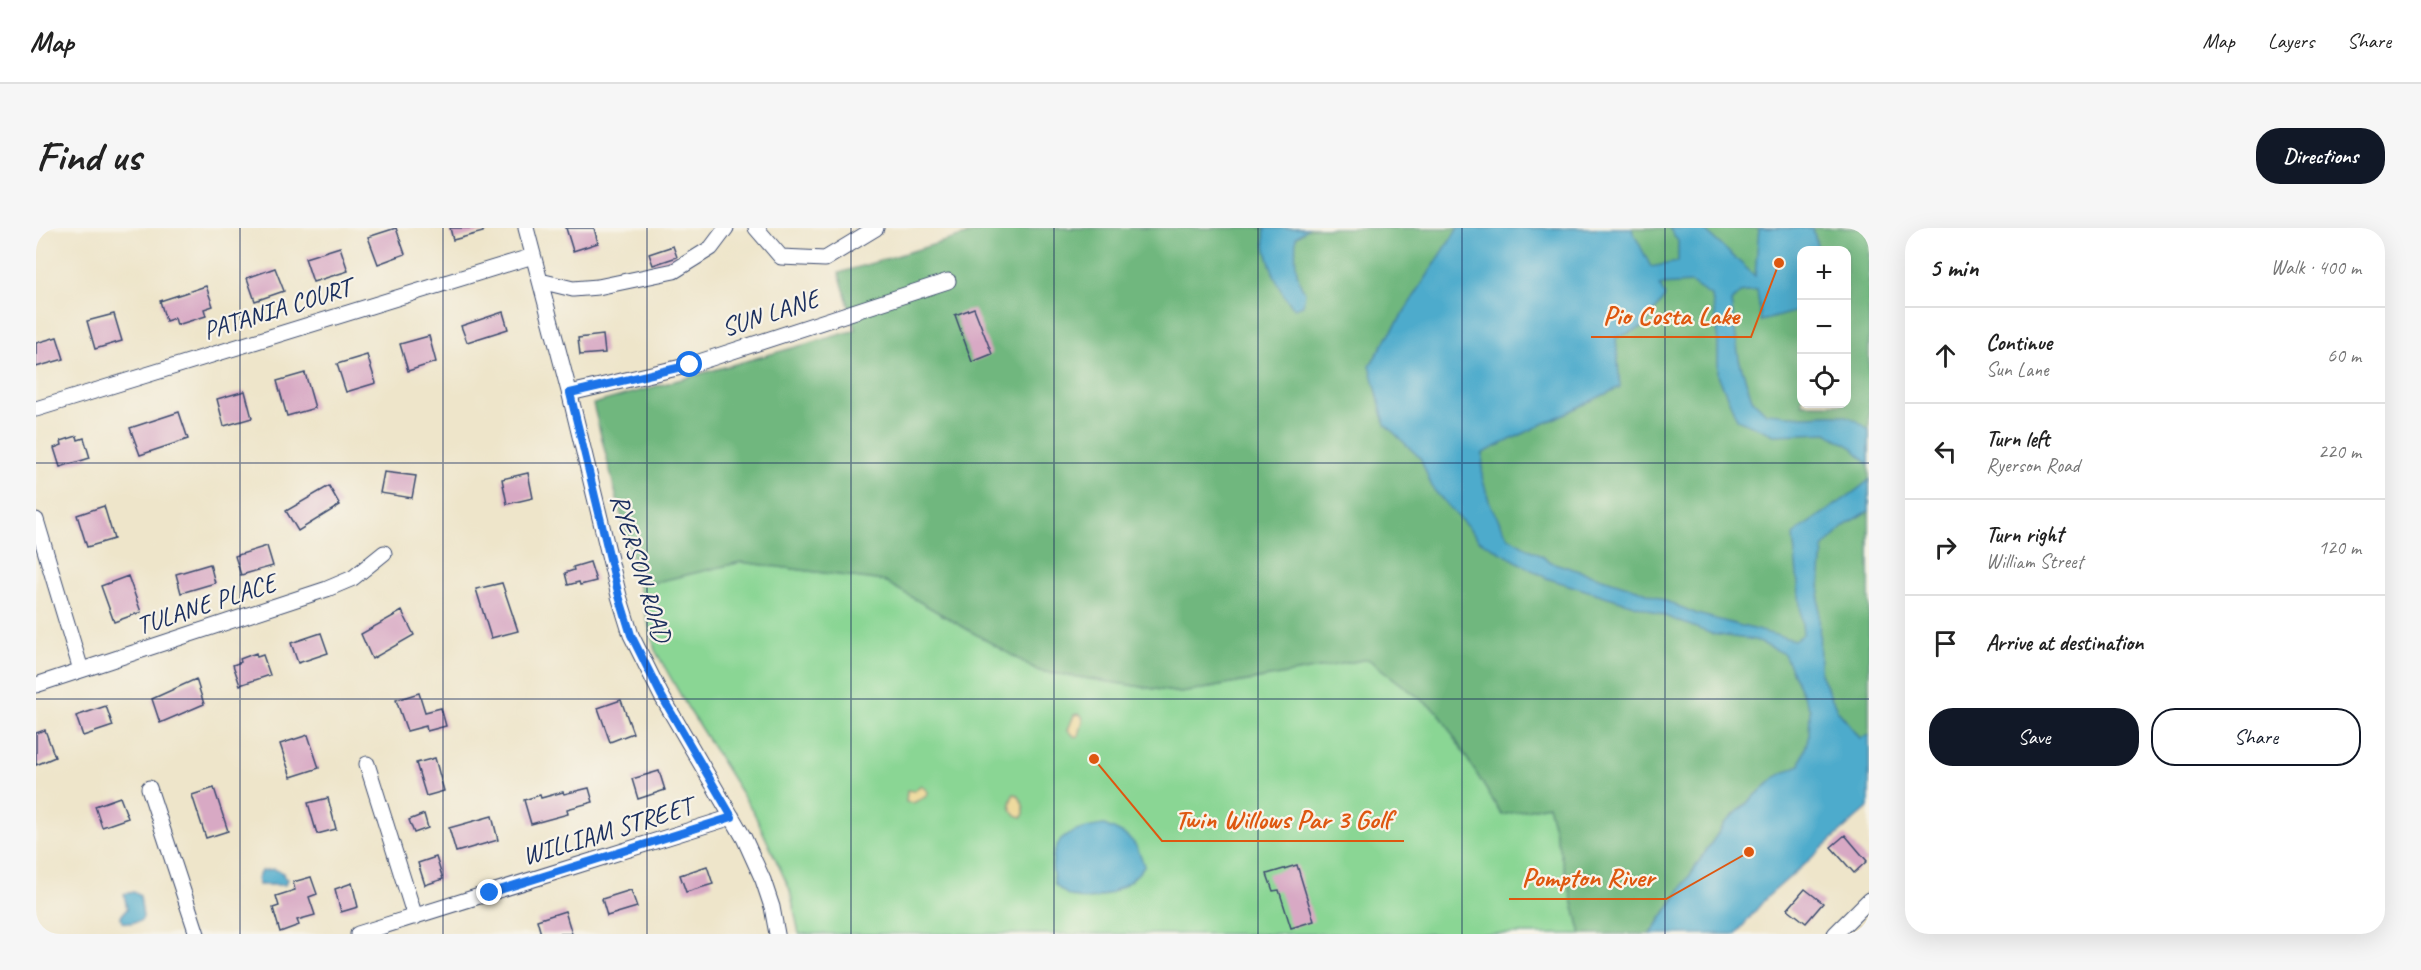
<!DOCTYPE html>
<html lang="en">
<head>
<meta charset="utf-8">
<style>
	body { margin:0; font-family:Caveat,sans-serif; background:#f6f6f6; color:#222 }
	.controls { position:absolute; right:18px; top:18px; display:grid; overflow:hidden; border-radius:12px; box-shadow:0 6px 24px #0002 }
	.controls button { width:54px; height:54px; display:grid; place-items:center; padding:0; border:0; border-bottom:2px solid #e0e0e0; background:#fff; color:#222; font:30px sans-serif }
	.stop { position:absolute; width:18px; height:18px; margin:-14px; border:4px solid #1a73e8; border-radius:50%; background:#fff }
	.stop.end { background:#1a73e8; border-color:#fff; box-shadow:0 2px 6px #0008 }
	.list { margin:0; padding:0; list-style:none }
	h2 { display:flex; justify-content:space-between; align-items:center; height:78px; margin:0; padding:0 24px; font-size:26px }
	h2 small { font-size:20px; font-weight:400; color:#767676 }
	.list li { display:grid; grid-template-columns:39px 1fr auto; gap:18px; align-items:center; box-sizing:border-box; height:96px; padding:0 24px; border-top:2px solid #e0e0e0 }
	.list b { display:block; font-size:22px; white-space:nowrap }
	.list p { margin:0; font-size:20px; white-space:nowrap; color:#767676 }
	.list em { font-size:20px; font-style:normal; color:#767676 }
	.actions { display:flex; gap:12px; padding:18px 24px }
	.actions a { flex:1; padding:14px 0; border:2px solid #111827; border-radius:24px; text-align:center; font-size:21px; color:#111827 }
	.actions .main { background:#111827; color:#fff }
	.icon { flex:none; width:33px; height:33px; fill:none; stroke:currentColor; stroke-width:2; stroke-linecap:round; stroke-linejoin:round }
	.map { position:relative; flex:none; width:1833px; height:706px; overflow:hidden; border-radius:24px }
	header { display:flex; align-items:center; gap:36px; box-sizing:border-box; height:84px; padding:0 30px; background:#fff; border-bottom:2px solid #e0e0e0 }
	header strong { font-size:28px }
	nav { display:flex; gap:33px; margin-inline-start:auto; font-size:21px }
	.intro { display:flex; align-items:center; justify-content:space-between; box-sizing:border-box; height:144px; padding:0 36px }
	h1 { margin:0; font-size:42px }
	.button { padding:15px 27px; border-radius:24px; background:#111827; color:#fff; font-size:21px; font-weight:700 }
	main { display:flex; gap:36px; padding:0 36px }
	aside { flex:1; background:#fff; border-radius:24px; box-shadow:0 6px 24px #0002 }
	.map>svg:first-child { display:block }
	.green { fill:#8ad694; stroke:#528279; stroke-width:1.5 }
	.forest { fill:#6fb77e; stroke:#45736e; stroke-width:1.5; fill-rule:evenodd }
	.sand { fill:#eeda9e; stroke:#84847e; stroke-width:1.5 }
	.water { fill:#4eabcc; stroke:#346d95; stroke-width:1.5 }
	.building { fill:#d8a9c4 }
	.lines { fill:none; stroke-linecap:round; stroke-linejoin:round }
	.minor-casing { stroke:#3b4a6e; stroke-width:17 }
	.minor { stroke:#fff; stroke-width:15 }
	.route { stroke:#1a73e8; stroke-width:8 }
	.grid { fill:none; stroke:#1b2f5e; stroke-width:1.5; stroke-opacity:0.55 }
	.labels { text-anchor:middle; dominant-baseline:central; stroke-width:4.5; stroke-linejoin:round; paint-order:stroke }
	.street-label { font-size:26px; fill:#1b2f5e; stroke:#f7f3e8 }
	.leader { fill:none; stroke:#de5710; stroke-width:2 }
	.callout-dot { fill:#de5710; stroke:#f7f3e8; stroke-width:2 }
	.callout-label { font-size:27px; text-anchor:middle; font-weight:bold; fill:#de5710; stroke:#f7f3e8; stroke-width:4.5; stroke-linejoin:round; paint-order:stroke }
</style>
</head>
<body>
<header>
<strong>Map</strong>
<nav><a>Map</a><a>Layers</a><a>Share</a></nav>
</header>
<div class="intro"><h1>Find us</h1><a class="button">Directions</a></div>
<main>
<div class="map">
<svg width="1833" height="706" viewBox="0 0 1833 706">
	<rect width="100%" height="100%" fill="#f7f3e8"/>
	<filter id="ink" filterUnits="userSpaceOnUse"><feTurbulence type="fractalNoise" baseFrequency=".0167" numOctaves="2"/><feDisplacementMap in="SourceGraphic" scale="12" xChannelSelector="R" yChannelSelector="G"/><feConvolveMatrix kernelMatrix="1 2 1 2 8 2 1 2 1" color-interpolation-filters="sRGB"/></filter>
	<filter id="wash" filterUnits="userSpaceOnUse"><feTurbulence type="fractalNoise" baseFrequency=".008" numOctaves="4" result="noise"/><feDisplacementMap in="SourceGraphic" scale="24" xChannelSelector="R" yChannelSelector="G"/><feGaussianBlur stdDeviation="1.35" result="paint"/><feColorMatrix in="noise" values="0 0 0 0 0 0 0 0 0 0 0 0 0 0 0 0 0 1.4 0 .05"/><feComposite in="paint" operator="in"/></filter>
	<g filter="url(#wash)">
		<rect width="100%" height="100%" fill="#eee5ca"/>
		<path class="green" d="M 705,334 L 848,353 L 1003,443 L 1145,465 L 1332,431 L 1403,485 L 1466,587 L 1512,577 L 1545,706 L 763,706 L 754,662 L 718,585 L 652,480 L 619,422 L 603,358 Z"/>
		<path class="forest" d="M 953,0 L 1833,0 L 1833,507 L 1740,549 L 1688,596 L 1615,706 L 1545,706 L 1512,577 L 1466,587 L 1403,485 L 1332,431 L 1145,465 L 1003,443 L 848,353 L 705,334 L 603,358 L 557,176 L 820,102 L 803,45 ZM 1766,22 L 1810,22 L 1810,176 L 1766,176 Z"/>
		<path class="sand" d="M 1043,486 L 1046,488 L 1047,493 L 1043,508 L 1039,509 L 1032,502 L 1038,487 Z
			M 885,557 L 892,564 L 891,568 L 877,575 L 870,574 L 871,562 L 878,563 Z
			M 978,566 L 982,567 C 986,572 991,585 986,589 C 974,587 971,576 978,566 Z"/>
		<path class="water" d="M 1229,0 L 1272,0 L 1260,9 C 1259,27 1258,49 1269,64 L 1267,77 L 1259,80 C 1243,67 1225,21 1229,0 Z
			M 1422,0 L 1595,0 L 1615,39 L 1642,34 L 1642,13 L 1633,0 L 1666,0 L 1719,48 L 1723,0 L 1777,0 L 1782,22 L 1766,22 L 1765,82 L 1725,93 L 1721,62 L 1704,65 L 1695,74 L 1703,131 L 1716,171 L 1730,185 C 1744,186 1758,188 1772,188 C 1798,187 1812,182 1833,202 L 1833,237 L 1817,220 L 1791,205 L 1738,207 L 1701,191 L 1682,147 L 1682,107 L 1676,69 L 1655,55 L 1624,57 L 1629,68 L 1608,99 L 1580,110 L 1584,159 L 1447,225 L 1446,249 L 1454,276 L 1472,309 L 1515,334 L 1601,361 L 1661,386 L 1758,412 L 1767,406 L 1757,307 C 1781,287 1809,273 1833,252 L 1833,283 L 1811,296 L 1787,320 L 1783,373 L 1784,446 L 1802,483 L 1824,510 L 1833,507 L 1833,579 L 1730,670 L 1700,706 L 1615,706 L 1688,596 L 1740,549 L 1764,537 L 1773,507 L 1774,482 L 1748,426 L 1719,412 L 1676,406 L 1608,380 L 1510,350 L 1443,312 L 1397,261 L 1384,230 L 1349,196 L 1334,137 Z
			M 1068,597 C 1093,607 1101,612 1108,638 C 1095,657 1059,679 1035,668 C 1029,666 1024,661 1019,657 C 1009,614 1027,602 1068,597 Z
			M 238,641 L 247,645 L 248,649 L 251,651 L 249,657 L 223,657 L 221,651 L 225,643 Z
			M 98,664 L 104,668 L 107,689 L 105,693 L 94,695 L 86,694 L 85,688 L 91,681 L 88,666 Z"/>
		<g id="blocks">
			<path class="building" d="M 360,0 L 369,26 L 342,36 L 332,9 Z
				M 414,0 L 447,0 L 447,4 L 417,12 Z
				M 530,0 L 558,0 L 562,15 L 537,23 Z
				M 637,18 L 641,29 L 617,37 L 613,26 Z
				M 304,19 L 312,43 L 277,54 L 269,30 Z
				M 239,40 L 248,63 L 219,73 L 211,50 Z
				M 170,58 L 177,78 L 168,81 L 170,88 L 141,97 L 139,90 L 130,93 L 124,73 Z
				M 938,80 L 956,126 L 936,134 L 919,87 Z
				M 467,84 L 472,101 L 431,114 L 425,98 Z
				M 78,86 L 86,113 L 59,121 L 51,93 Z
				M 567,107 L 569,125 L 544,127 L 542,110 Z
				M 393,108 L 400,134 L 372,143 L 364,116 Z
				M 21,109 L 28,131 L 0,139 L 0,115 Z
				M 331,127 L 340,155 L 310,164 L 301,136 Z
				M 269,145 L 279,180 L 251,188 L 241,153 Z
				M 209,163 L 216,190 L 188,198 L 181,171 Z
				M 143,184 L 152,211 L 104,227 L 94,200 Z
				M 41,208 L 42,212 L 48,210 L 54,230 L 24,239 L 18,220 L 26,217 L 25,213 Z
				M 348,244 L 380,248 L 376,270 L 344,265 Z
				M 492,245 L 497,270 L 471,276 L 466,251 Z
				M 293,258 L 304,277 L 262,303 L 250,283 Z
				M 68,278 L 78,311 L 51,319 L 41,287 Z
				M 231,318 L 237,338 L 205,347 L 199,328 Z
				M 554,334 L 560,353 L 544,357 L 543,354 L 532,357 L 529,345 L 538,342 L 537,339 Z
				M 174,336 L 179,355 L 145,365 L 140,346 Z
				M 92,348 L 105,384 L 78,394 L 65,358 Z
				M 466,355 L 482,403 L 455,410 L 440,361 Z
				M 366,383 L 378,407 L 336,431 L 325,406 Z
				M 285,405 L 292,425 L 262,435 L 255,415 Z
				M 220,425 L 221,429 L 227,427 L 234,447 L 204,457 L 197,437 L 205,434 L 204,431 Z
				M 160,451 L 168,476 L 124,495 L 116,471 Z
				M 383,465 L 389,484 L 405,480 L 410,498 L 391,503 L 390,498 L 371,503 L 360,472 Z
				M 585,472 L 597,505 L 574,514 L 562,480 Z
				M 70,478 L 77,498 L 47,508 L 40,488 Z
				M 9,502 L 19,529 L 0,537 L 0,505 Z
				M 272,507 L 283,540 L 255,549 L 244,516 Z
				M 399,530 L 408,563 L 390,568 L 380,535 Z
				M 623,543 L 629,562 L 602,571 L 596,551 Z
				M 178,560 L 192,603 L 170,610 L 156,567 Z
				M 553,560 L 557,574 L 531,581 L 532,586 L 495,596 L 488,572 L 504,567 L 505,570 L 527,564 L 528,566 Z
				M 84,569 L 92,590 L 66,599 L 59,578 Z
				M 292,570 L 300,601 L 281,606 L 272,575 Z
				M 388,586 L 392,600 L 378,605 L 373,592 Z
				M 456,588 L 462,612 L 420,624 L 413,600 Z
				M 1809,607 L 1831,633 L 1818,645 L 1795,619 Z
				M 400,629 L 407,651 L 389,657 L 382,635 Z
				M 1261,637 L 1278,693 L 1255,700 L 1243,662 L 1237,663 L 1231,646 Z
				M 671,638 L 677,656 L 650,664 L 644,647 Z
				M 275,649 L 281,666 L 273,669 L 279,687 L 261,692 L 263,697 L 244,704 L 237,680 L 243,678 L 240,668 L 259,662 L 257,654 Z
				M 316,655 L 322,679 L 305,684 L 299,661 Z
				M 1769,661 L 1787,675 L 1770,695 L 1752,681 Z
				M 595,662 L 601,679 L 571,688 L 566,671 Z
				M 529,683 L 536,706 L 505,706 L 501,692 Z"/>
		</g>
	</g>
	<g filter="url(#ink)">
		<use href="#blocks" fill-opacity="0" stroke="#3b4a6e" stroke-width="1.5"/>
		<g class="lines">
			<g class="minor-casing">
				<path id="minor" d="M 490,0 L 534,167 L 583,368 L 595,407 L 625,467 L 708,610 L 727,652 L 736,679 L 741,706
					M 720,0 L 745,29 L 789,31 L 840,0
					M 504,53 L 537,61 L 562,59 L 638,43 L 675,20 L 690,0
					M 534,165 L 654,137 L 912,53
					M 0,181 L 497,28
					M 0,292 L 45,442
					M 0,457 L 291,361 L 317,350 L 348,325
					M 331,536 L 379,689
					M 113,560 L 161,706
					M 322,706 L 696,589
					M 1799,706 L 1833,672"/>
			</g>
			<use href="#minor" class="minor"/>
		</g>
	</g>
	<g class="lines" filter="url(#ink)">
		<path class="route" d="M 454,665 L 696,589 L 625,467 L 595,407 L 583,368 L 534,165 L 654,137"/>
	</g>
	<path class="grid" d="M 204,0 L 204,706M 407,0 L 407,706M 611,0 L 611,706M 815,0 L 815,706M 1018,0 L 1018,706M 1222,0 L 1222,706M 1426,0 L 1426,706M 1629,0 L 1629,706M 0,235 L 1833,235M 0,471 L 1833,471"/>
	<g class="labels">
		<g class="street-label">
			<text transform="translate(241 81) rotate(-17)">PATANIA COURT</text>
			<text transform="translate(734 85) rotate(-18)">SUN LANE</text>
			<text transform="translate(605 340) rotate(73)">RYERSON ROAD</text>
			<text transform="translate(170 376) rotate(-18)">TULANE PLACE</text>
			<text transform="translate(571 603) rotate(-17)">WILLIAM STREET</text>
		</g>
	</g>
	<path class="leader" d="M1743 35L1715 109H1555M1058 531L1126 613H1368M1713 624L1630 671H1473"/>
	<g class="callout-dot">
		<circle cx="1743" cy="35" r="6"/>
		<circle cx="1058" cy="531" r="6"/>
		<circle cx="1713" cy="624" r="6"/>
	</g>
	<g class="callout-label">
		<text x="1635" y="96">Pio Costa Lake</text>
		<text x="1247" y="600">Twin Willows Par 3 Golf</text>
		<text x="1552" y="658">Pompton River</text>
	</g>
</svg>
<div class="controls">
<button>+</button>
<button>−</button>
<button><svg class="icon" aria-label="locate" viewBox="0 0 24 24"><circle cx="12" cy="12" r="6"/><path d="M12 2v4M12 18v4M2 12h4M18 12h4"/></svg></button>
</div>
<div class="stop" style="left:654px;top:137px"></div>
<div class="stop end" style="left:454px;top:665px"></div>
</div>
<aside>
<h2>5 min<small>Walk · 400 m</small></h2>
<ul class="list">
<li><svg class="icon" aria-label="ahead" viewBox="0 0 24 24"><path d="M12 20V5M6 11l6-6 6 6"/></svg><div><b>Continue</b><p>Sun Lane</p></div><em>60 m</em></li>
<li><svg class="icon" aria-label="left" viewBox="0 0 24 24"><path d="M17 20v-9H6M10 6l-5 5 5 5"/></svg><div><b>Turn left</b><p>Ryerson Road</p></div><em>220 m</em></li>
<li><svg class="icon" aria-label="right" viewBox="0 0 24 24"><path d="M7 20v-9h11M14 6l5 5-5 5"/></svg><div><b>Turn right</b><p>William Street</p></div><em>120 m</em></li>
<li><svg class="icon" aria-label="arrive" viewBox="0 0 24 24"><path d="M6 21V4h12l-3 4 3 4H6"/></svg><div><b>Arrive at destination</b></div></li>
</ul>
<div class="actions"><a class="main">Save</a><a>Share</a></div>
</aside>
</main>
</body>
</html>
